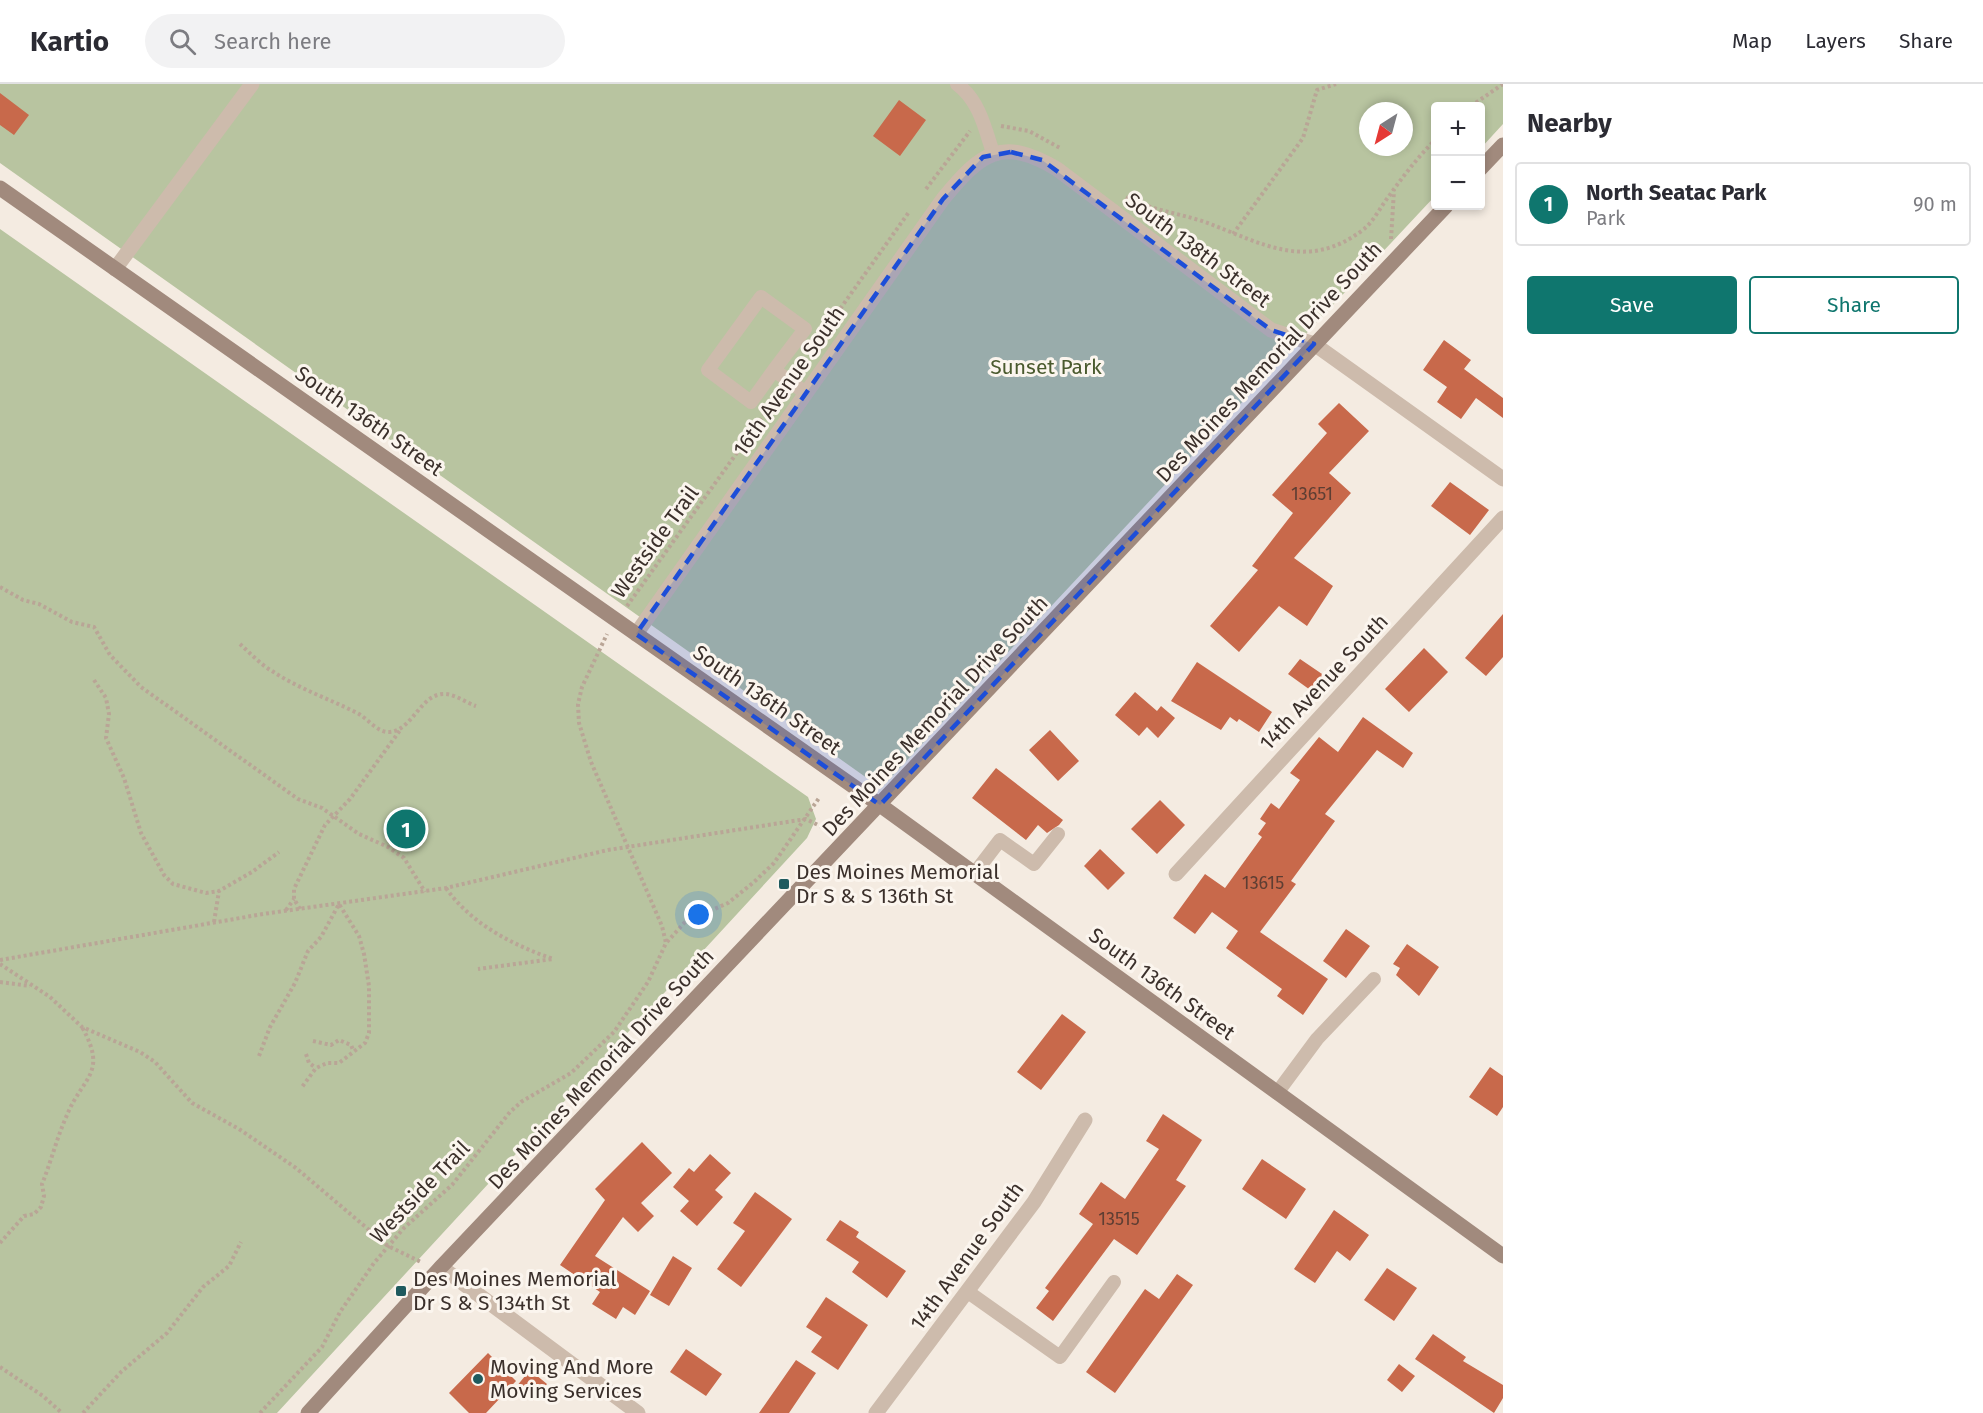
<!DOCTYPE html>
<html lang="en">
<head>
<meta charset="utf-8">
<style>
	body { margin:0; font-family:"Fira Sans",sans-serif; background:#f2f2f3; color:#2b2b33 }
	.controls { position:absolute; right:18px; top:18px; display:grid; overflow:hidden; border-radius:6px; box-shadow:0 3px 9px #0003 }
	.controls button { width:54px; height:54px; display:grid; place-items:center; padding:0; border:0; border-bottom:2px solid #e1e1e2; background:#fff; color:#2b2b33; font:30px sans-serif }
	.compass { position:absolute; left:1359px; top:18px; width:54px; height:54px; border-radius:50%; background:#fff; box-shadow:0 3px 9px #0003; rotate:216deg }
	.you { position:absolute; left:699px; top:831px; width:21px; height:21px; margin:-15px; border:4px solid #fff; border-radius:50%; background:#1a73e8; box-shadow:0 0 0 9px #1a73e833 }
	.badge { display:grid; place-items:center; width:39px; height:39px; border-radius:50%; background:#0f766e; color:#fff; font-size:20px; font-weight:700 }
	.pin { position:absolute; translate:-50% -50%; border:3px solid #fff; box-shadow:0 2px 6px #0006 }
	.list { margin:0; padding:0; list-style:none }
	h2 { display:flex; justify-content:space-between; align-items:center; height:78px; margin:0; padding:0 24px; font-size:26px }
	h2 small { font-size:20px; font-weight:400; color:#7c7c81 }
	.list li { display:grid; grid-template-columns:39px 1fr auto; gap:18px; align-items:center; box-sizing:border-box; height:84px; margin:0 12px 12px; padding:0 12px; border:2px solid #e1e1e2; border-radius:6px }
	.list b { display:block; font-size:22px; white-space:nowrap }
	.list p { margin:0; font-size:20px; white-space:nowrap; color:#7c7c81 }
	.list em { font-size:20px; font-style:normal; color:#7c7c81 }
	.actions { display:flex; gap:12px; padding:18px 24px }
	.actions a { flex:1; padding:14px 0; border:2px solid #0f766e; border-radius:6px; text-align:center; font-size:21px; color:#0f766e }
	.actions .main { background:#0f766e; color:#fff }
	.icon { flex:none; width:33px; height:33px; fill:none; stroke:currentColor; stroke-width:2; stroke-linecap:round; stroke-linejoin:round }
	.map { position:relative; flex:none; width:1503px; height:1329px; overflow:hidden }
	header { display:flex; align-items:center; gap:36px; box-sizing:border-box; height:84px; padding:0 30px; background:#fff; border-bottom:2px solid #e1e1e2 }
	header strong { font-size:28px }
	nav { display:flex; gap:33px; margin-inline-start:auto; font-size:21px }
	.search { width:420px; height:54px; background:#f2f2f3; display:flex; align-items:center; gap:15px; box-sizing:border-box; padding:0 21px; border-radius:33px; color:#7c7c81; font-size:22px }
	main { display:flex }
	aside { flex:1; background:#fff }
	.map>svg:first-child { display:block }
	.green { fill:#b8c4a0; fill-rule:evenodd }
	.building { fill:#c8694b }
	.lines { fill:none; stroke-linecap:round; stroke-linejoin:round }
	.path { stroke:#b9a596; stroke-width:4; stroke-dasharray:3 3; stroke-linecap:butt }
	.lane { stroke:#cdbbac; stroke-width:14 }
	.street { stroke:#cdbbac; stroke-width:15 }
	.secondary { stroke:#a18a7d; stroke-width:15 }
	.marked { fill:#1d4ed8; fill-opacity:0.2; stroke:#1d4ed8; stroke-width:4.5; stroke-dasharray:12 8; stroke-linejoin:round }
	.poi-dot { fill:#1f5a5e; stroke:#fbf5ee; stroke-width:2 }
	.labels { text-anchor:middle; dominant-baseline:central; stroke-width:6; stroke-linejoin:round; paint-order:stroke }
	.number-label { font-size:18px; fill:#5e3e33 }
	.street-label { font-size:21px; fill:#3b302b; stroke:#fbf5ee }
	.park-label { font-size:21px; fill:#4a5a2e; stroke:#fbf5ee }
	.poi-label { font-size:21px; fill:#3b302b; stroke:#fbf5ee; text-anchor:start }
</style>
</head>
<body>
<header>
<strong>Kartio</strong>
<div class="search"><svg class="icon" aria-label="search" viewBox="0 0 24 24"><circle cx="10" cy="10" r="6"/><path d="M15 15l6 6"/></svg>Search here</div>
<nav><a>Map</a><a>Layers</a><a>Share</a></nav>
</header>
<main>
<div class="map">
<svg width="1503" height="1329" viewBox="0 0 1503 1329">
	<rect width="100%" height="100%" fill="#f4ebe1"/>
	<path class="green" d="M 0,0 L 1503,0 L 1503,40 L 1481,64 L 1480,22 L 1436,22 L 1435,112 L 881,704 L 0,79 ZM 1368,27 L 1404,27 L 1404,63 L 1368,63 Z
		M 0,145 L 808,713 L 816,735 L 807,754 L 277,1329 L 0,1329 Z"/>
	<path class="building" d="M 0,9 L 29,31 L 14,51 L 0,41 Z
		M 899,16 L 926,36 L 900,72 L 873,52 Z
		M 1444,256 L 1471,276 L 1464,285 L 1503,314 L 1503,334 L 1476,314 L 1461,335 L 1437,318 L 1447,303 L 1423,286 Z
		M 1339,319 L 1369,347 L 1329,389 L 1351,409 L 1294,474 L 1333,502 L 1307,542 L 1279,522 L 1239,568 L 1210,542 L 1258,486 L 1252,482 L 1293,429 L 1272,411 L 1327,349 L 1318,340 Z
		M 1450,398 L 1489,426 L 1470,451 L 1431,422 Z
		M 1503,530 L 1503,573 L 1486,592 L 1465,574 Z
		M 1424,564 L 1448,588 L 1409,628 L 1385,605 Z
		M 1300,575 L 1325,592 L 1313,608 L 1288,590 Z
		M 1197,578 L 1272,628 L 1259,648 L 1239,635 L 1237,638 L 1230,633 L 1221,646 L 1171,617 Z
		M 1135,608 L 1157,627 L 1161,622 L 1175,634 L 1158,654 L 1147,643 L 1139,652 L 1115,631 Z
		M 1363,633 L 1413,669 L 1403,684 L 1377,666 L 1325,730 L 1335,737 L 1291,797 L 1296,800 L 1260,848 L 1328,895 L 1303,931 L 1277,912 L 1282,905 L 1226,864 L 1238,847 L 1212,828 L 1195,850 L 1173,834 L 1205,790 L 1225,804 L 1262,753 L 1258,750 L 1266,739 L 1260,735 L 1271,719 L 1279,725 L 1300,696 L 1290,689 L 1319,653 L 1338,668 Z
		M 1050,646 L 1079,677 L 1058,697 L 1029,666 Z
		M 996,684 L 1063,736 L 1059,741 L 1047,749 L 1038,741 L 1026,756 L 972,714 Z
		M 1160,716 L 1185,741 L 1157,770 L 1131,745 Z
		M 1100,765 L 1125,789 L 1108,806 L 1084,782 Z
		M 1346,845 L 1370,862 L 1346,894 L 1323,877 Z
		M 1407,860 L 1439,883 L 1419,912 L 1396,891 L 1400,884 L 1393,880 Z
		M 1062,930 L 1086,948 L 1041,1006 L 1017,988 Z
		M 1490,983 L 1503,992 L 1503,1023 L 1497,1032 L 1469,1013 Z
		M 1163,1030 L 1202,1056 L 1176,1096 L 1186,1102 L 1137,1171 L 1114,1155 L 1053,1237 L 1036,1224 L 1049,1207 L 1045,1204 L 1093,1140 L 1079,1130 L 1101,1098 L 1125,1115 L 1159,1065 L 1146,1057 Z
		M 642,1058 L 672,1089 L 641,1119 L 654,1132 L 638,1148 L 623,1133 L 595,1172 L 650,1207 L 635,1231 L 623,1223 L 616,1235 L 592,1220 L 600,1208 L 560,1181 L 605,1116 L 595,1105 Z
		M 710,1070 L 731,1089 L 715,1106 L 723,1113 L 697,1142 L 680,1127 L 689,1117 L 673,1103 L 689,1084 L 694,1088 Z
		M 1262,1075 L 1306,1105 L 1286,1135 L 1242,1105 Z
		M 755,1108 L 792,1135 L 741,1203 L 717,1185 L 745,1147 L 733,1139 Z
		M 1334,1126 L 1369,1151 L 1350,1177 L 1337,1167 L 1315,1199 L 1294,1185 Z
		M 840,1136 L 859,1148 L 856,1153 L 906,1187 L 887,1214 L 852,1188 L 859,1178 L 826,1156 Z
		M 673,1172 L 692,1184 L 669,1222 L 650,1211 Z
		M 1387,1184 L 1417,1204 L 1394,1237 L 1364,1216 Z
		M 1177,1190 L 1193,1201 L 1115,1309 L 1086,1288 L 1145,1205 L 1159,1215 Z
		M 826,1213 L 868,1241 L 838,1286 L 811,1268 L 822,1253 L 806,1243 Z
		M 1433,1250 L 1466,1273 L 1463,1277 L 1503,1301 L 1503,1314 L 1494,1329 L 1415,1275 Z
		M 686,1265 L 722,1290 L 706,1312 L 670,1288 Z
		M 488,1269 L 516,1297 L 486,1329 L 469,1329 L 449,1309 Z
		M 796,1276 L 816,1289 L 789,1329 L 759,1329 Z
		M 1399,1280 L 1415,1292 L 1402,1308 L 1387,1296 Z
		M 530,1286 L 547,1300 L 533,1317 L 516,1303 Z"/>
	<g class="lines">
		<path class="path" d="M 1471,22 L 1503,0
			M 1001,42 L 1029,47 L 1060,64
			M 926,105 L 970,47
			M 1126,113 C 1151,126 1178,129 1205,138 C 1262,159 1307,189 1364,145 C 1374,137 1381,122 1389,112 C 1404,91 1418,73 1436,55
			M 1233,150 L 1303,54 L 1317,6 L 1336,0
			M 1391,155 L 1394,106
			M 823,249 L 909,128
			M 0,503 L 23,516 L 39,520 L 72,538 L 94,543 L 110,571 L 141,603 L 298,715 L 322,724 L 359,750 L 388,763 L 404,774 L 425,808
			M 627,522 L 764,331
			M 240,560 C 250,569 260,580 272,587 C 299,605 330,615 359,630 C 369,636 378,649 390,648 C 413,646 421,608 446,610 C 456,611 467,619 476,622
			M 94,596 L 106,614 L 109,630 L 106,654 L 124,694 L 141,749 L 164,791 L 173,800 L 206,809 L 219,807 L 252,788 L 279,768
			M 446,804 C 471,840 513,861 553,875 L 478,885
			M 300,825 L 294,815 L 294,805 L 325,741 L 350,715 L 401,645
			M 286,826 L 294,815
			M 214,838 L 219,807
			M 667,858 L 685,838 L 728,819 L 754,798 L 774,779 L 819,714
			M 0,876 L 263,830 L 446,804 L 608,766 L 806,735 L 828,746
			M 0,880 L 50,913 L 82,943 L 140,968 L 155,978 L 192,1019 L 239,1045 L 296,1084 L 388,1162 L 421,1178
			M 0,898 L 30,902
			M 313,957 L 331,961 L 339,956 L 351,961 L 353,966
			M 306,970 L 309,979 L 316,984
			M 259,972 L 270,943 L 295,899 L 308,867 L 321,853 L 339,820 L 359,852 L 364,870 L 369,902 L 369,949 L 365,959 L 339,979 L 327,979 L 316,984 L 302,1003
			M 0,1159 L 24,1132 L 34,1130 L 41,1123 L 44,1112 L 42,1100 C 51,1078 57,1053 67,1031 C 83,992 108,990 82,943
			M 0,1283 L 43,1312 L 62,1329
			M 83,1329 L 121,1288 L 167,1249 L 203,1203 L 229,1182 L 241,1158
			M 260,1329 L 322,1263 L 340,1228 L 374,1179 L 404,1144 L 452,1101 L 510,1028 L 521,1018 L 571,989 L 614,948 L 648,898 L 666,859 L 662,842 L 591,678 L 579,639 L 578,620 L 582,603 L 607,550"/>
		<path class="lane" d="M 957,0 C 979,16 985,44 993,69
			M 774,286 L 751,318 L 708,286 L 761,213 L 805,245 L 774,286 L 806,309
			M 974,790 L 1000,756 L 1034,780 L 1058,750
			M 1277,1009 L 1317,955 L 1374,895
			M 968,1208 L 1060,1273 L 1114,1198"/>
		<path class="street" d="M 115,185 L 252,0
			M 636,550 L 943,115 C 981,69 1001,52 1057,85 L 1271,246 L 1314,260 L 1503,395
			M 1176,790 L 1503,434
			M 441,1183 L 638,1329
			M 876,1329 L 1034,1118 L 1085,1036"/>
		<path class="secondary" d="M 1480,85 L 1503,61
			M 0,104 L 880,721 L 1503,1172
			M 308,1329 L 441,1183 L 1446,122"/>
	</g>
	<path class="marked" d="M 1011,68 L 1042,76 L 1271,246 L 1314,260 L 880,721 L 636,550 L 943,115 L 983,73 Z"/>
	<g class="poi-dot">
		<rect x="778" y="794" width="12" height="12" rx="3"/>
		<rect x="395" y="1201" width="12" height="12" rx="3"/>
		<circle cx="478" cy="1295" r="6"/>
	</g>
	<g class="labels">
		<g class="number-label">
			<text x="1312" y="410">13651</text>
			<text x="1263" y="799">13615</text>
			<text x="1119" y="1135">13515</text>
		</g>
		<g class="street-label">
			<text transform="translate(1198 166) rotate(37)">South 138th Street</text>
			<text transform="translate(1269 278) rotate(-47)">Des Moines Memorial Drive South</text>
			<text transform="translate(789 297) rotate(-55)">16th Avenue South</text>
			<text transform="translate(369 337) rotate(35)">South 136th Street</text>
			<text transform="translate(655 458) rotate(-54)">Westside Trail</text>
			<text transform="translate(1324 598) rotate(-47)">14th Avenue South</text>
			<text transform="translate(767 616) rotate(35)">South 136th Street</text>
			<text transform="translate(935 632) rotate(-47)">Des Moines Memorial Drive South</text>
			<text transform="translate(1162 900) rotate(36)">South 136th Street</text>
			<text transform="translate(601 985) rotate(-47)">Des Moines Memorial Drive South</text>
			<text transform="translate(420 1108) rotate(-46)">Westside Trail</text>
			<text transform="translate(967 1172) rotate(-54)">14th Avenue South</text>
		</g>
		<g class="park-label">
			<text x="1046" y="283">Sunset Park</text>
		</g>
		<g class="poi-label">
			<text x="796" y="788">Des Moines Memorial<tspan x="796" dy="24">Dr S &amp; S 136th St</tspan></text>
			<text x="413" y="1195">Des Moines Memorial<tspan x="413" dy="24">Dr S &amp; S 134th St</tspan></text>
			<text x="490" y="1283">Moving And More<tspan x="490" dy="24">Moving Services</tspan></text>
		</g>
	</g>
</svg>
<div class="controls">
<button>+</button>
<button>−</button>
</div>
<svg class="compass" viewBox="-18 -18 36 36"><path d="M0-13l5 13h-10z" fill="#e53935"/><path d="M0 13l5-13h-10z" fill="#7c7c81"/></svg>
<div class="you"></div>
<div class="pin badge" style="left:406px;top:745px">1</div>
</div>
<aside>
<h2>Nearby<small></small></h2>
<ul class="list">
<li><span class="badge">1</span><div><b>North Seatac Park</b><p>Park</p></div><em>90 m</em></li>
</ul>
<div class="actions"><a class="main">Save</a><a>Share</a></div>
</aside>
</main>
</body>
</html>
